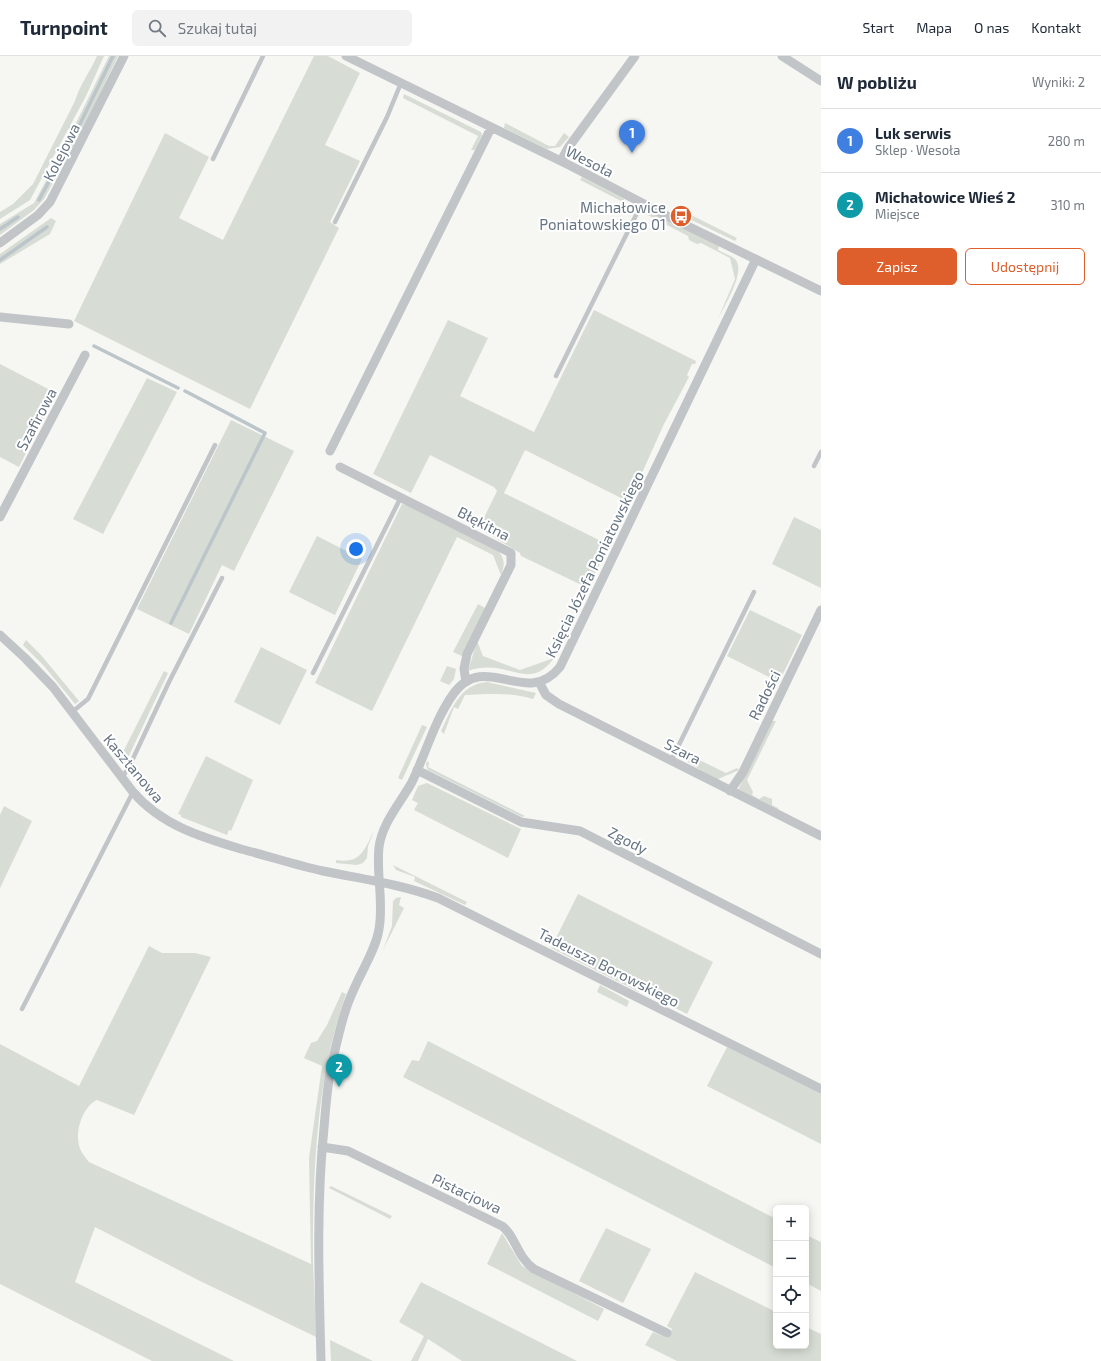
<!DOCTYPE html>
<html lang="pl">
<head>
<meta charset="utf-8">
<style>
	body { margin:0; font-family:"Exo 2",sans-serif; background:#f2f2f3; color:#1f2937 }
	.controls { position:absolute; right:12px; bottom:12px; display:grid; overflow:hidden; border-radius:6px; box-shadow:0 2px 10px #0003 }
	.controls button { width:36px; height:36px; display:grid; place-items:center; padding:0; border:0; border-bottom:1px solid #e0e1e3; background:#fff; color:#1f2937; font:20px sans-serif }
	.you { position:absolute; left:356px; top:493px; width:14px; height:14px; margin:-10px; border:3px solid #fff; border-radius:50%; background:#1a73e8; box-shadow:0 0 0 6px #1a73e833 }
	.badge { display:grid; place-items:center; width:26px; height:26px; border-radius:50%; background:#de5f2b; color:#fff; font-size:13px; font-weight:700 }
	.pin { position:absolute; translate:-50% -33px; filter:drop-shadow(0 1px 2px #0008) }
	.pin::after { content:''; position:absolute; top:21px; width:14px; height:12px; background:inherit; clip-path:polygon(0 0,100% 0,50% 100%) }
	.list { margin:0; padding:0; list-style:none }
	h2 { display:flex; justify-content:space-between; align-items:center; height:52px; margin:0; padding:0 16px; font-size:17px }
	h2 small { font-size:13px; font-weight:400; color:#747a83 }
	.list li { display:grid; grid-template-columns:26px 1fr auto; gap:12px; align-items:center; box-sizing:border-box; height:64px; padding:0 16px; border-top:1px solid #e0e1e3 }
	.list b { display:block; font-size:15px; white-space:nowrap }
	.list p { margin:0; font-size:13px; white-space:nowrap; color:#747a83 }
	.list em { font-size:13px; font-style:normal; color:#747a83 }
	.actions { display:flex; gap:8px; padding:12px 16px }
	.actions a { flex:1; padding:9px 0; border:1px solid #de5f2b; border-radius:6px; text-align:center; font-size:14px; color:#de5f2b }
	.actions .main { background:#de5f2b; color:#fff }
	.icon { flex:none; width:22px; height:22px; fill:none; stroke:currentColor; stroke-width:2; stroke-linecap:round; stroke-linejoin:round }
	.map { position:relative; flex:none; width:821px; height:1305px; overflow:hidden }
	header { display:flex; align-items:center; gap:24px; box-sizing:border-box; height:56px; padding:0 20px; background:#fff; border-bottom:1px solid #e0e1e3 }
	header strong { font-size:19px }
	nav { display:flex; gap:22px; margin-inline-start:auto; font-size:14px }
	.search { width:280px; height:36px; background:#f2f2f3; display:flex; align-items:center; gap:10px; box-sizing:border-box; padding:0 14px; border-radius:6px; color:#747a83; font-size:15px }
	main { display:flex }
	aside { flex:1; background:#fff }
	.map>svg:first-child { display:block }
	.green { fill:#d7ddd4 }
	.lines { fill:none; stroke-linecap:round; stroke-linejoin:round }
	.stream { stroke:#bbc5ca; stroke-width:3.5 }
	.service { stroke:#c1c5c8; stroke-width:4.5 }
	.minor { stroke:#c1c5c8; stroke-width:9 }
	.labels { text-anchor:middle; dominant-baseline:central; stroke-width:4; stroke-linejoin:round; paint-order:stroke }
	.street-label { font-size:15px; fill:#667483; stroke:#fff }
	.poi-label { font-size:15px; fill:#667483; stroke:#fff; text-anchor:end }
</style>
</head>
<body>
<header>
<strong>Turnpoint</strong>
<div class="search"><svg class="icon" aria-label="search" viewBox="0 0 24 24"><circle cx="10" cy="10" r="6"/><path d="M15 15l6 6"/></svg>Szukaj tutaj</div>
<nav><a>Start</a><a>Mapa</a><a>O nas</a><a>Kontakt</a></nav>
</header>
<main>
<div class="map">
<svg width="821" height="1305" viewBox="0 0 821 1305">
	<rect width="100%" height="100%" fill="#f6f6f3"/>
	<path class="green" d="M 97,0 L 104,0 L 86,40 L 30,144 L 0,163 L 0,156 L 13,148 L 33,128 L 75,45 C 80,28 90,16 97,0 Z
		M 109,0 L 118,0 L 83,73 L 77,70 L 76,67 Z
		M 314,0 L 328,0 L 360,17 L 325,89 L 360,105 L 330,166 L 339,172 L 250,353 L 74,265 L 165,77 L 209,101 L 179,162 L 223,184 Z
		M 404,38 L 481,76 L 482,79 L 475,94 L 471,94 L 478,80 L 403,42 Z
		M 505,67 L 549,90 L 555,90 L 564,77 L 569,81 L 560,91 L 547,93 L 504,72 Z
		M 71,78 L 78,81 L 44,143 L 34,154 L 0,179 L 0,168 L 34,147 Z
		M 582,121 L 624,143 L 623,146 L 580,124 Z
		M 644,153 L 719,190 L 718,194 C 723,197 730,199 735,203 C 747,215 723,252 717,265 L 735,223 L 730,202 L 701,187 L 697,188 L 689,184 L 688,180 L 642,156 L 637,163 Z
		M 681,154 L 737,182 L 735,185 L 681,159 Z
		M 51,162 L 56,165 L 50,178 L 0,208 L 0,198 Z
		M 594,254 L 696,305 L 695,308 L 692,308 L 687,319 L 689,321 L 663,370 L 629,446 L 525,394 L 504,437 L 609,489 L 588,532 L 521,500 L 520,497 L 479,472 L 497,435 L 494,431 L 430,399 L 411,437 L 373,418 L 448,264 L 488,282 L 460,340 L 534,376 Z
		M 0,308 L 56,337 L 19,411 L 0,401 Z
		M 147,322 L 177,336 L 103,478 L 73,463 Z
		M 231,364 L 294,395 L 234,515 L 222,509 L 189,578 L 137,553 Z
		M 402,448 L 417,451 L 498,494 C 505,504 505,508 501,519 L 493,499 L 457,481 L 372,655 L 315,627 Z
		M 794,461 L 821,474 L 821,532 L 772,508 Z
		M 317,480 L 362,503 L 335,559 L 289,536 Z
		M 478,548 L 485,552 L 462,600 L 453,596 Z
		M 750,554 L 802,579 L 779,626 L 727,600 Z
		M 26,584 L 41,599 L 79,645 L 75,648 L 44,610 L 23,589 Z
		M 477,585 L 483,600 L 520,614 L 554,602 L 563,587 C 532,647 513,599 468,615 Z
		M 261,591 L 307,614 L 280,669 L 234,646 Z
		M 447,610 L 456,613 L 454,623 L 449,629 L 440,625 Z
		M 164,615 L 168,617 L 126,706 L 120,706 L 106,687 L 109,682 L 123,696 Z
		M 487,626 L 536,637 L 533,643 C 511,636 489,638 465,639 L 458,653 L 454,651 L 444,678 L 441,675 C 451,654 460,628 487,626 Z
		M 770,665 L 776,665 L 747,724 L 753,736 L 752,739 L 759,743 L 764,740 L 772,743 L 772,749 L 778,752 L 779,754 L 738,734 Z
		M 422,669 L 427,671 L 402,724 L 398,722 Z
		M 681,695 L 726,717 L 737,712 L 739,714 L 716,724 L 683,703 Z
		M 206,700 L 253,724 L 231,775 L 229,774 L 227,779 L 181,761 L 181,759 L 178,758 Z
		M 427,705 L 429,707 L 428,711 L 525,760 L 522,761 L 428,714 L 426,709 Z
		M 427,727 L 521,773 L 508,802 L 414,754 L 418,747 L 412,744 L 418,730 Z
		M 4,750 L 32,765 L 0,832 L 0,759 Z
		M 374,775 L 368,790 L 367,802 L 363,807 L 357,809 L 336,807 L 336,804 C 361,808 364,794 374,775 Z
		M 393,809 L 467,846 L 465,849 L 414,825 L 415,821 L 396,814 Z
		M 578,838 L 713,906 L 687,958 L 640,934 L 639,936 L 551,892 Z
		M 401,841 L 399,849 L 404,852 L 383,894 L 392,870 L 393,845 L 396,842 Z
		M 149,890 L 162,897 L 195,897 L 211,901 L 134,1059 L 97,1044 C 83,1050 75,1075 79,1089 C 80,1095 85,1101 89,1106 L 311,1208 L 309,1102 L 322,1010 L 304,1002 L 311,987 L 317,985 L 327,969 L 342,936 L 346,938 C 317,1021 313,1109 313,1197 C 313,1224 316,1254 316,1281 L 198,1224 L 95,1171 L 75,1226 L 234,1305 L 152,1305 L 0,1228 L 0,988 L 79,1030 Z
		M 600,929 L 629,945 L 627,951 L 597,936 Z
		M 428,985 L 776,1163 L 776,1212 L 403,1021 L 412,1004 L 419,1005 Z
		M 727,991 L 821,1038 L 821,1088 L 707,1030 Z
		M 331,1130 L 392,1160 L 390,1163 L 329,1132 Z
		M 606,1172 L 651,1193 L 623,1247 L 579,1225 Z
		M 502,1177 L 522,1210 L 604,1253 L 598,1265 L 487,1208 Z
		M 806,1179 L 821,1186 L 821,1235 L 806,1227 Z
		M 695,1216 L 776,1256 L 776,1290 L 806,1290 L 806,1271 L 821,1278 L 821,1305 L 677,1305 L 645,1289 L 653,1276 L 667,1282 L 672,1273 L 667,1270 Z
		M 421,1226 L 577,1305 L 462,1305 L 428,1283 L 418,1305 L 411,1305 L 424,1280 L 399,1266 Z
		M 330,1284 L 373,1305 L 331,1305 Z"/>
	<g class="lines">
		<path class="stream" d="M 79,70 L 113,0
			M 39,144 L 74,79
			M 0,173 L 18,161
			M 0,204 L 47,171
			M 94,290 L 178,332
			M 171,567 L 265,377 L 185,335"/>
		<path class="service" d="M 71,72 L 84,79
			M 213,103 L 263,0
			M 335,166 L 387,61 L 401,27
			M 556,320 L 642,147
			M 814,410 L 821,396
			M 313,617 L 401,441
			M 72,656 L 88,643 L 215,389
			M 671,705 L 754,536
			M 122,722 L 130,709 L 169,626 L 222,522
			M 22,953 L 133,736"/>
		<path class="minor" d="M 346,0 L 569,109 L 671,162 L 821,235
			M 782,0 L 821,25
			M 561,105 L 568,92 L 635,0
			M 0,187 L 38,159 L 50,146 L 124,0
			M 0,261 L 69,268
			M 330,395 L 491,72
			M 340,411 L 511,497 L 511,509 L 467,598 L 464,613 L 466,626
			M 0,461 L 85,299
			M 0,579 L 25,602 L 53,631 L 133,736 C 161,769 201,781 241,793 C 268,800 296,809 323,815 C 362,823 400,828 438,842 L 821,1033
			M 539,626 L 546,639 L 559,648 L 821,780
			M 417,714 L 521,766 L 580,775 L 821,898
			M 730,735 L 743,716 L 821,554
			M 322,1091 L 348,1095 L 502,1170 C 515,1179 517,1201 534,1213 L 667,1277
			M 321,1305 C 319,1227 316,1150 324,1072 C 326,1050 327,1029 332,1007 C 338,982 343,956 354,933 C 362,914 376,893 379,873 C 384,846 376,818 379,791 C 382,767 401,746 412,726 C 426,697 435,663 454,637 C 486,594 526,653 560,611 L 756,203"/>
	</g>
	<defs>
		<g id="bus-disc" transform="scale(1.15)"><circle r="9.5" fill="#de5f2b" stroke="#fff"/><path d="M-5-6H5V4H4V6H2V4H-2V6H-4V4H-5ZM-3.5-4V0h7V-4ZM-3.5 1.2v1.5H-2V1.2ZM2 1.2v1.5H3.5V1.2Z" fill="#fff"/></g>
	</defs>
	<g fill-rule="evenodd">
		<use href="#bus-disc" x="681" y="160"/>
	</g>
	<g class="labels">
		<g class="street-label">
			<text transform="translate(61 96) rotate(-63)">Kolejowa</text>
			<text transform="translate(590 105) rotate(27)">Wesoła</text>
			<text transform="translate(36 363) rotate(-62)">Szafirowa</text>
			<text transform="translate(484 467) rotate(27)">Błękitna</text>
			<text transform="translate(594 508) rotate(-64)">Księcia Józefa Poniatowskiego</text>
			<text transform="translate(764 639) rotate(-64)">Radości</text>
			<text transform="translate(683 695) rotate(27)">Szara</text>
			<text transform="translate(134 712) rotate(50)">Kasztanowa</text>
			<text transform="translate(628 784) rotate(27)">Zgody</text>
			<text transform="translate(609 911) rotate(27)">Tadeusza Borowskiego</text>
			<text transform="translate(467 1137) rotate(25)">Pistacjowa</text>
		</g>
		<g class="poi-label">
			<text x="666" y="151">Michałowice<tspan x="666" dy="17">Poniatowskiego 01</tspan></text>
		</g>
	</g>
</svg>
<div class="controls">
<button>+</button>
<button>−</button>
<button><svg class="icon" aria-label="locate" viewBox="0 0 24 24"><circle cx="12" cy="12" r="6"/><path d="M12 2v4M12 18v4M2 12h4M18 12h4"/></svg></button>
<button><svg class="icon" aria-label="layers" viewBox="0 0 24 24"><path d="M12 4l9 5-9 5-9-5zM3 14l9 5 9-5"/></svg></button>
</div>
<div class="you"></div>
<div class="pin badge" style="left:632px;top:97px;background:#3f7fe0">1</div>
<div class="pin badge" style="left:339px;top:1031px;background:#0f9aa8">2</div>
</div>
<aside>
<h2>W pobliżu<small>Wyniki: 2</small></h2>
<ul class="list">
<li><span class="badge" style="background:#3f7fe0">1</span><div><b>Luk serwis</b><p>Sklep · Wesoła</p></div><em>280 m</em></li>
<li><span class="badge" style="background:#0f9aa8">2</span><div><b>Michałowice Wieś 2</b><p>Miejsce</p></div><em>310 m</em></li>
</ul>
<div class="actions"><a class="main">Zapisz</a><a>Udostępnij</a></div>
</aside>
</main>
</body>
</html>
